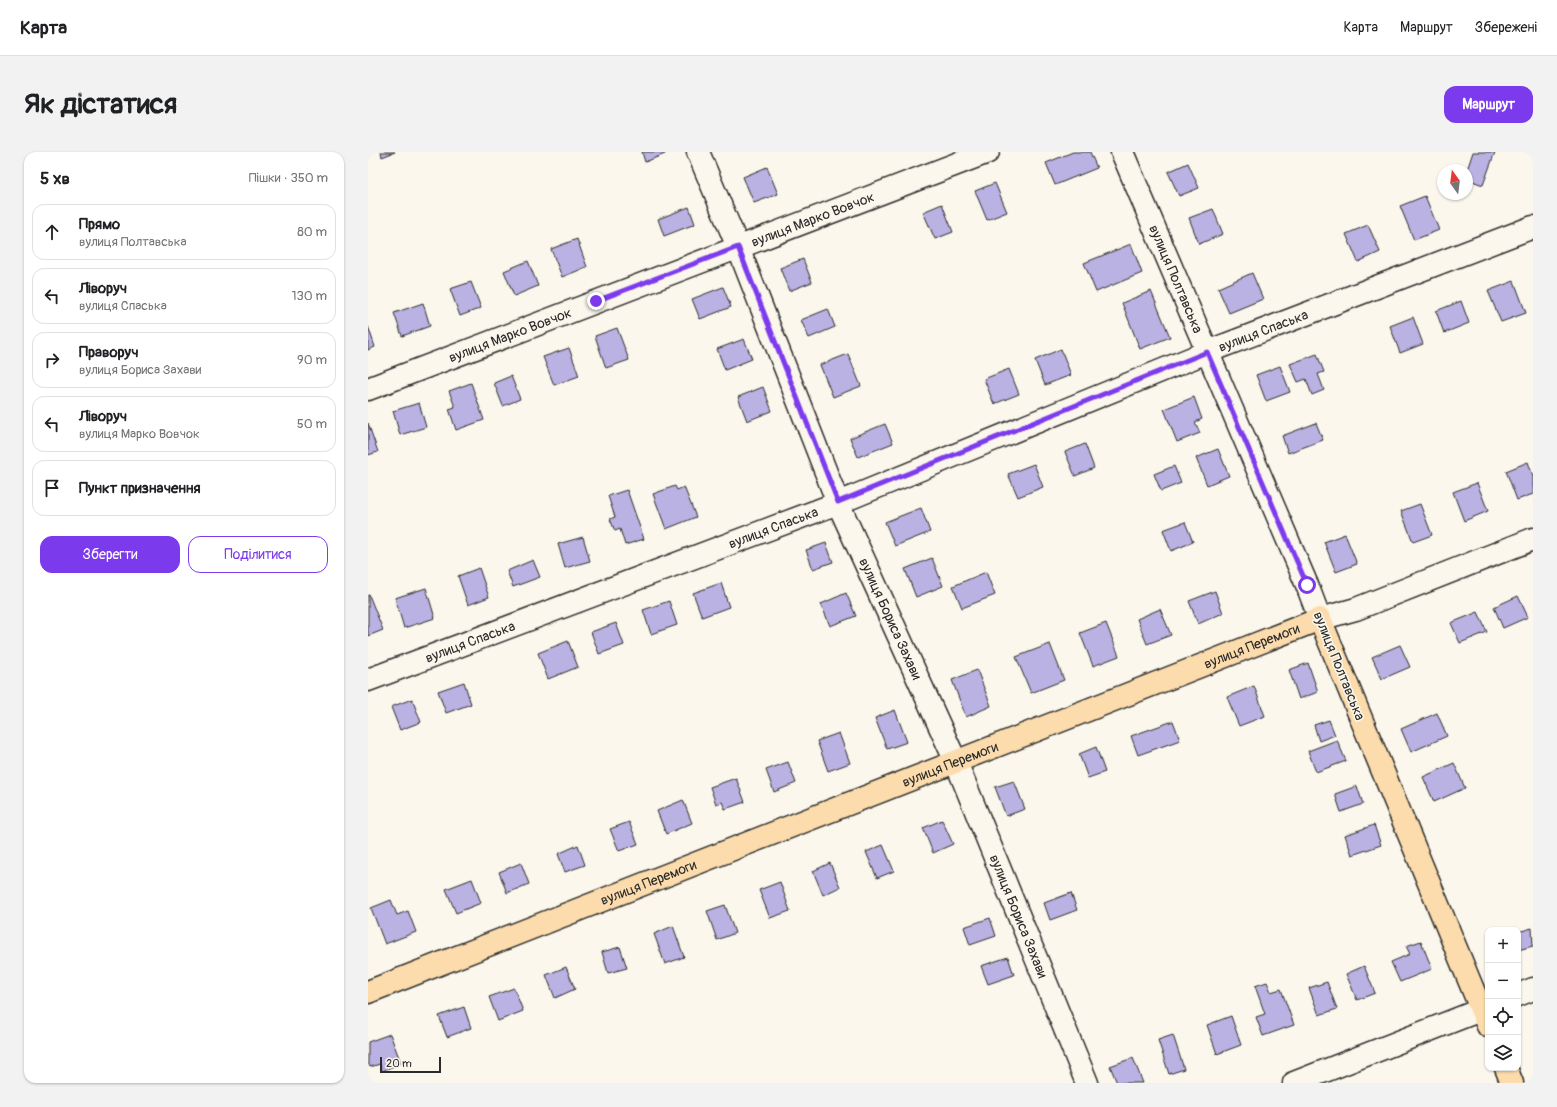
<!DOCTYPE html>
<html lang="uk">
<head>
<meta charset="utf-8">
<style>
	body { margin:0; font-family:Pangolin,sans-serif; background:#f2f2f2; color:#202124 }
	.controls { position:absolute; right:12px; bottom:12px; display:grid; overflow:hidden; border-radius:8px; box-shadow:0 1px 3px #0004 }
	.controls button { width:36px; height:36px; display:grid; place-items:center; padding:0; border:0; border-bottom:1px solid #e0e0e0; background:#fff; color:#202124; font:20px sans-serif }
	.compass { position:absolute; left:1069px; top:12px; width:36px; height:36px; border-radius:50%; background:#fff; box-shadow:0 1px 3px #0004; rotate:346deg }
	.scale { position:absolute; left:12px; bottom:10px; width:61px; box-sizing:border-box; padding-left:4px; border:2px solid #2b2b2b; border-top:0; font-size:11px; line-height:14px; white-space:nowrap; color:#2b2b2b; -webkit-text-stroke:3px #fbf7ec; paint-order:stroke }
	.stop { position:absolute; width:12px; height:12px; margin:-9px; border:3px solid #7c3aed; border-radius:50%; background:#fff }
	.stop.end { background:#7c3aed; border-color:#fff; box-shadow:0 1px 4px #0008 }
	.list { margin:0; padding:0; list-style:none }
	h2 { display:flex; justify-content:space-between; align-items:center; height:52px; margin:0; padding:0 16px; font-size:17px }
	h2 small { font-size:13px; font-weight:400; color:#757577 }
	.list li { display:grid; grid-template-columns:26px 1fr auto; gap:12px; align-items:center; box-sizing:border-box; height:56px; margin:0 8px 8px; padding:0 8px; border:1px solid #e0e0e0; border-radius:12px }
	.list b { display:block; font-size:15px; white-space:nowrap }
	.list p { margin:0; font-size:13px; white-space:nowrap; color:#757577 }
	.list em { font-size:13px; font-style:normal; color:#757577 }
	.actions { display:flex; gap:8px; padding:12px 16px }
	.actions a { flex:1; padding:9px 0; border:1px solid #7c3aed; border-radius:12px; text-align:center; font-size:14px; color:#7c3aed }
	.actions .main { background:#7c3aed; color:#fff }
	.icon { flex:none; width:22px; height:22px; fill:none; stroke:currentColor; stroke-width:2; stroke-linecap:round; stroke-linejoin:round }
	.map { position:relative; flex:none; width:1165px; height:931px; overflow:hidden; border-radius:12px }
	header { display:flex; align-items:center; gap:24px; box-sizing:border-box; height:56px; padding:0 20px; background:#fff; border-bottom:1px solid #e0e0e0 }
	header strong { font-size:19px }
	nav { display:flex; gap:22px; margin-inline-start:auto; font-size:14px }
	.intro { display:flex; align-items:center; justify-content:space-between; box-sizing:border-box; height:96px; padding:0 24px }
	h1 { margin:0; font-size:28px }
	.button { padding:10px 18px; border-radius:12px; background:#7c3aed; color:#fff; font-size:14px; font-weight:700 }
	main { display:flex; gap:24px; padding:0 24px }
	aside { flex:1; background:#fff; border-radius:12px; box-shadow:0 1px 3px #0004 }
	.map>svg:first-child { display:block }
	.building { fill:#b9b2e3; stroke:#2b2b2b }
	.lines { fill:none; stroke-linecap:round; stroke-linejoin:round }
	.minor-casing { stroke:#2b2b2b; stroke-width:25 }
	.major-casing { stroke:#2b2b2b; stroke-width:25 }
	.minor { stroke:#fbf7ec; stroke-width:22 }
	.major { stroke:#fcdcac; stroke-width:22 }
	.route { stroke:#7c3aed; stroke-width:5 }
	.labels { text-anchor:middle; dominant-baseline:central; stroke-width:3; stroke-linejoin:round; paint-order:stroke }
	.street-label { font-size:14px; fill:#2b2b2b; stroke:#fbf7ec }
</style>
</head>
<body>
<header>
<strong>Карта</strong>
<nav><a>Карта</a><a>Маршрут</a><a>Збережені</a></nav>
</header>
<div class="intro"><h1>Як дістатися</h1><a class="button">Маршрут</a></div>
<main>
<aside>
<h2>5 хв<small>Пішки · 350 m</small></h2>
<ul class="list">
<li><svg class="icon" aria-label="ahead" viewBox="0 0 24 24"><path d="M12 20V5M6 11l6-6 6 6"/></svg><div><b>Прямо</b><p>вулиця Полтавська</p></div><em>80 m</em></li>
<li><svg class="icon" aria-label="left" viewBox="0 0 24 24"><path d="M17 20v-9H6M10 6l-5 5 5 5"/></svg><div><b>Ліворуч</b><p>вулиця Спаська</p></div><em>130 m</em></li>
<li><svg class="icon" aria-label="right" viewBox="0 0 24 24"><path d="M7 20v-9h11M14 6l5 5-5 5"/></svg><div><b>Праворуч</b><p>вулиця Бориса Захави</p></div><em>90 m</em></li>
<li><svg class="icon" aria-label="left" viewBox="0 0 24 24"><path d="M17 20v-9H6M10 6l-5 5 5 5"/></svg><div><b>Ліворуч</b><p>вулиця Марко Вовчок</p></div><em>50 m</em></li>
<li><svg class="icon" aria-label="arrive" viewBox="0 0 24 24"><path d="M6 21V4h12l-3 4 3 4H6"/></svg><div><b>Пункт призначення</b></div></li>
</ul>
<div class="actions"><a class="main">Зберегти</a><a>Поділитися</a></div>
</aside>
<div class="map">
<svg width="1165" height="931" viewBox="0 0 1165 931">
	<rect width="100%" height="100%" fill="#fbf7ec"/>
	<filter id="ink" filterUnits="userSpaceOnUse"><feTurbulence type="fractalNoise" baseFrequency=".025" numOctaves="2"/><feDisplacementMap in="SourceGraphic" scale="8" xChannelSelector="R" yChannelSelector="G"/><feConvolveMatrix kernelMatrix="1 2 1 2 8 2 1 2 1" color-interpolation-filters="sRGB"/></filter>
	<g filter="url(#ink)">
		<path class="building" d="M 13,0 L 27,0 L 14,5 Z
			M 274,0 L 296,0 L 297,2 L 277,10 Z
			M 705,0 L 722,0 L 729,16 L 687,33 L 678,11 Z
			M 1105,0 L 1127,0 L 1115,33 L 1099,27 L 1099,18 Z
			M 820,11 L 831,36 L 811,44 L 800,20 Z
			M 399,15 L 410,42 L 386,51 L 375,25 Z
			M 627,31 L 639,60 L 619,68 L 607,39 Z
			M 1057,44 L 1071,78 L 1046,88 L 1032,54 Z
			M 574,52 L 585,80 L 567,87 L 555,60 Z
			M 321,55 L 327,72 L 296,84 L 290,67 Z
			M 845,57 L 855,82 L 831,92 L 821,66 Z
			M 1000,73 L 1012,100 L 990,110 L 978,82 Z
			M 209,87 L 219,115 L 194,125 L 183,97 Z
			M 763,92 L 774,121 L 728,140 L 716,111 Z
			M 435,107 L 444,130 L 421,139 L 412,116 Z
			M 160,109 L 170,134 L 146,144 L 136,119 Z
			M 884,121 L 895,147 L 861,161 L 850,136 Z
			M 1146,129 L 1158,161 L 1133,170 L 1120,139 Z
			M 103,130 L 113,156 L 92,164 L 82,137 Z
			M 355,135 L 363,155 L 332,167 L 324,147 Z
			M 783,139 L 802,185 L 772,197 L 754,151 Z
			M 1093,149 L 1101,171 L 1076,181 L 1068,159 Z
			M 55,151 L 62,174 L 34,184 L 26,161 Z
			M 460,157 L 467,175 L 441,186 L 433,168 Z
			M 1045,165 L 1055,192 L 1032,201 L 1022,174 Z
			M 0,174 L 7,195 L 0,198 Z
			M 249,176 L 261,208 L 238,216 L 227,184 Z
			M 376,187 L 384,207 L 357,218 L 349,197 Z
			M 201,196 L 211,224 L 186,233 L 175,205 Z
			M 693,197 L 703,223 L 677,233 L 667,208 Z
			M 480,202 L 493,234 L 465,245 L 452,213 Z
			M 949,202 L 956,220 L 950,222 L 956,238 L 944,243 L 938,227 L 930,230 L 922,212 Z
			M 912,214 L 922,240 L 898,249 L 888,223 Z
			M 641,217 L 651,242 L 626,252 L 616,227 Z
			M 143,224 L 152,247 L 135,254 L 126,231 Z
			M 103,231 L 116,268 L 88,278 L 81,257 L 87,255 L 81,239 Z
			M 395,235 L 404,259 L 379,269 L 370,245 Z
			M 826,245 L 834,267 L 827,270 L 832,281 L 809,290 L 796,257 Z
			M 51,251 L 58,275 L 32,283 L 25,259 Z
			M 0,271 L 10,300 L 0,303 Z
			M 948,271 L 955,288 L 920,301 L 914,284 Z
			M 517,272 L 525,291 L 490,305 L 482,286 Z
			M 717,292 L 726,316 L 707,324 L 697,300 Z
			M 850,297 L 861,324 L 839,333 L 828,306 Z
			M 1160,310 L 1165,324 L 1165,342 L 1149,348 L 1138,319 Z
			M 666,312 L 675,335 L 650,345 L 640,322 Z
			M 806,314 L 813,331 L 793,339 L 786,322 Z
			M 1109,331 L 1120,359 L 1096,369 L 1085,340 Z
			M 307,334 L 309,338 L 316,335 L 328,365 L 298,377 L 285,342 Z
			M 259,338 L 276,387 L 257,393 L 252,377 L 247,379 L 242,367 L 247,365 L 240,344 Z
			M 1052,352 L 1064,383 L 1045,390 L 1033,359 Z
			M 553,356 L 562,380 L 527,394 L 517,370 Z
			M 817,370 L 825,390 L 803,399 L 795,378 Z
			M 977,382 L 989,412 L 968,420 L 956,390 Z
			M 215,385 L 222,409 L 197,416 L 190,392 Z
			M 458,391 L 465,410 L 445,417 L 438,398 Z
			M 564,406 L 575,434 L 548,445 L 537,417 Z
			M 165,408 L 172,425 L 145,435 L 139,419 Z
			M 111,416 L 121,445 L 100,453 L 90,424 Z
			M 618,420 L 627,443 L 594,456 L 585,434 Z
			M 353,431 L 361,455 L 334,465 L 325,441 Z
			M 58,436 L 67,466 L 36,476 L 27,446 Z
			M 847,439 L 855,461 L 830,472 L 821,449 Z
			M 478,441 L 488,464 L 462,474 L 453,452 Z
			M 0,443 L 1,443 L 15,478 L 0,484 Z
			M 1150,444 L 1160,465 L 1135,476 L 1126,455 Z
			M 301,449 L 309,473 L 283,482 L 275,458 Z
			M 792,457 L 803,483 L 779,492 L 769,467 Z
			M 1110,460 L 1119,480 L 1092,491 L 1083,471 Z
			M 248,471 L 256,493 L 231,502 L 223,480 Z
			M 738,471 L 751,504 L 725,514 L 712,481 Z
			M 200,489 L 210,515 L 180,527 L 170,501 Z
			M 682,492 L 696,528 L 663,541 L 648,505 Z
			M 1032,493 L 1042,515 L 1014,527 L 1004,505 Z
			M 940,511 L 950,540 L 931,547 L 921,518 Z
			M 609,518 L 623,554 L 598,565 L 584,528 Z
			M 96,530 L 103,552 L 78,561 L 70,539 Z
			M 886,534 L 897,564 L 871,574 L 859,545 Z
			M 44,547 L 53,570 L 32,578 L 23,555 Z
			M 527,558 L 539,590 L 519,597 L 507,566 Z
			M 1069,561 L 1079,584 L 1043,600 L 1033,577 Z
			M 961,568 L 967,583 L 951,589 L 946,573 Z
			M 805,569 L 812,588 L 770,603 L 763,584 Z
			M 471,581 L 482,611 L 460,619 L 449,589 Z
			M 969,588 L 978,609 L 948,620 L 940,599 Z
			M 728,595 L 737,620 L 720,626 L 711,602 Z
			M 420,610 L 428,631 L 406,640 L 398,618 Z
			M 1086,611 L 1097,636 L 1066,650 L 1055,625 Z
			M 368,626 L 377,650 L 357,657 L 354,650 L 348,652 L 342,635 Z
			M 646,629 L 657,657 L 638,664 L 627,635 Z
			M 989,634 L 995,652 L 973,660 L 967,642 Z
			M 315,648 L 324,671 L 298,682 L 289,659 Z
			M 574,668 L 585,692 L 565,701 L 555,676 Z
			M 261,670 L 270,692 L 251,699 L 242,677 Z
			M 1006,673 L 1013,693 L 984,703 L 977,683 Z
			M 210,693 L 217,713 L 197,720 L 190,702 Z
			M 515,693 L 526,719 L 509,726 L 498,700 Z
			M 153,711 L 161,732 L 139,741 L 131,720 Z
			M 462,711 L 472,735 L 455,743 L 445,719 Z
			M 104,727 L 113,751 L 88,761 L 78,737 Z
			M 412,730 L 422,759 L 402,766 L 391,738 Z
			M 703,741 L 709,758 L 682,768 L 676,751 Z
			M 23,748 L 29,763 L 40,759 L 48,780 L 17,792 L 3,756 Z
			M 357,753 L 367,781 L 349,788 L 339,759 Z
			M 622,766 L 628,784 L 602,793 L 596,775 Z
			M 305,774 L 316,805 L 297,812 L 286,782 Z
			M 1164,776 L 1165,794 L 1150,798 L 1150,780 Z
			M 1053,789 L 1064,817 L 1032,830 L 1023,810 L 1042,802 L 1038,794 Z
			M 252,795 L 259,816 L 240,821 L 234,800 Z
			M 640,805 L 646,823 L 620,832 L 613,814 Z
			M 996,814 L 1007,841 L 989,848 L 978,822 Z
			M 198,815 L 207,837 L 187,846 L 178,823 Z
			M 899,830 L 903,840 L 913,837 L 926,873 L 895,884 L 888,865 L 897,862 L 887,834 Z
			M 959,830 L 969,857 L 951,863 L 941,836 Z
			M 146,836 L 155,859 L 130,869 L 121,845 Z
			M 96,855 L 103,876 L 79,885 L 71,864 Z
			M 863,864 L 873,893 L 849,902 L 839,873 Z
			M 22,882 L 33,911 L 14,919 L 12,912 L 2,915 L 0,910 L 0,890 Z
			M 805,883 L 816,917 L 801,922 L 790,888 Z
			M 765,906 L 775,931 L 749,931 L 742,914 Z"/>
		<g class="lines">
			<g class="minor-casing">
				<g id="minor">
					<path id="s1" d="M 330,0 L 370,95 L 470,351 L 588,610 L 719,931"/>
					<path id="s2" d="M 754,0 L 939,433 L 952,467 L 988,457 L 1165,387"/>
					<path id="s3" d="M 0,237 L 620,0"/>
					<path id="s4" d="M 0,528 L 470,351 L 839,200 L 1165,75"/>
					<path d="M 1150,843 L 1165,837"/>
					<path d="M 926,931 L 1120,855"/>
				</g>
			</g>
			<g class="major-casing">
				<g id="major">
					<path id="s5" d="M 0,840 L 952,467 L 1120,874"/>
					<path d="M 1138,916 L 1144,931"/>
				</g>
			</g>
			<use href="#minor" class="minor"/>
			<use href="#major" class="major"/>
		</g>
	</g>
	<g class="lines" filter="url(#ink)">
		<path class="route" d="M 228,149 L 370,95 L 470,350 L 839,200 L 939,433"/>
	</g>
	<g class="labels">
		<g class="street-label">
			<text stroke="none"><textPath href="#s3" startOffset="476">вулиця Марко Вовчок</textPath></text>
			<text stroke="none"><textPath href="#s2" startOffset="138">вулиця Полтавська</textPath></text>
			<text stroke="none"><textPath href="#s4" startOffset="961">вулиця Спаська</textPath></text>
			<text stroke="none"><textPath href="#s3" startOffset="152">вулиця Марко Вовчок</textPath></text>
			<text stroke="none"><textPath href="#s4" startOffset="433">вулиця Спаська</textPath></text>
			<text stroke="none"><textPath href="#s1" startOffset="505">вулиця Бориса Захави</textPath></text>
			<text stroke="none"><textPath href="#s4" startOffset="109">вулиця Спаська</textPath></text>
			<text stroke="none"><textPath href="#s5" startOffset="949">вулиця Перемоги</textPath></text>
			<text transform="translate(971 514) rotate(68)">вулиця Полтавська</text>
			<text stroke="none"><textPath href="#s5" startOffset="625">вулиця Перемоги</textPath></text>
			<text stroke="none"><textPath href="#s5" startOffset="301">вулиця Перемоги</textPath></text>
			<text stroke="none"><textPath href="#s1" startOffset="829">вулиця Бориса Захави</textPath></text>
		</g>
	</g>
</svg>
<div class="controls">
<button>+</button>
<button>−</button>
<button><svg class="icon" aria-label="locate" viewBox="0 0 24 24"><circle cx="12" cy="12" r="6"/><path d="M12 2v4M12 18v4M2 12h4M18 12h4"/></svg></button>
<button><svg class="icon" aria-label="layers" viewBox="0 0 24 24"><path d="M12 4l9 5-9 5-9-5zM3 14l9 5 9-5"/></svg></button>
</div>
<svg class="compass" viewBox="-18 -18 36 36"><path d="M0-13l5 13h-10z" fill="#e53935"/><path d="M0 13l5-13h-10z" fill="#757577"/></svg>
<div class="scale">20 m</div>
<div class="stop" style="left:939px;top:433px"></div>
<div class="stop end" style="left:228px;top:149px"></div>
</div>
</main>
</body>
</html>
